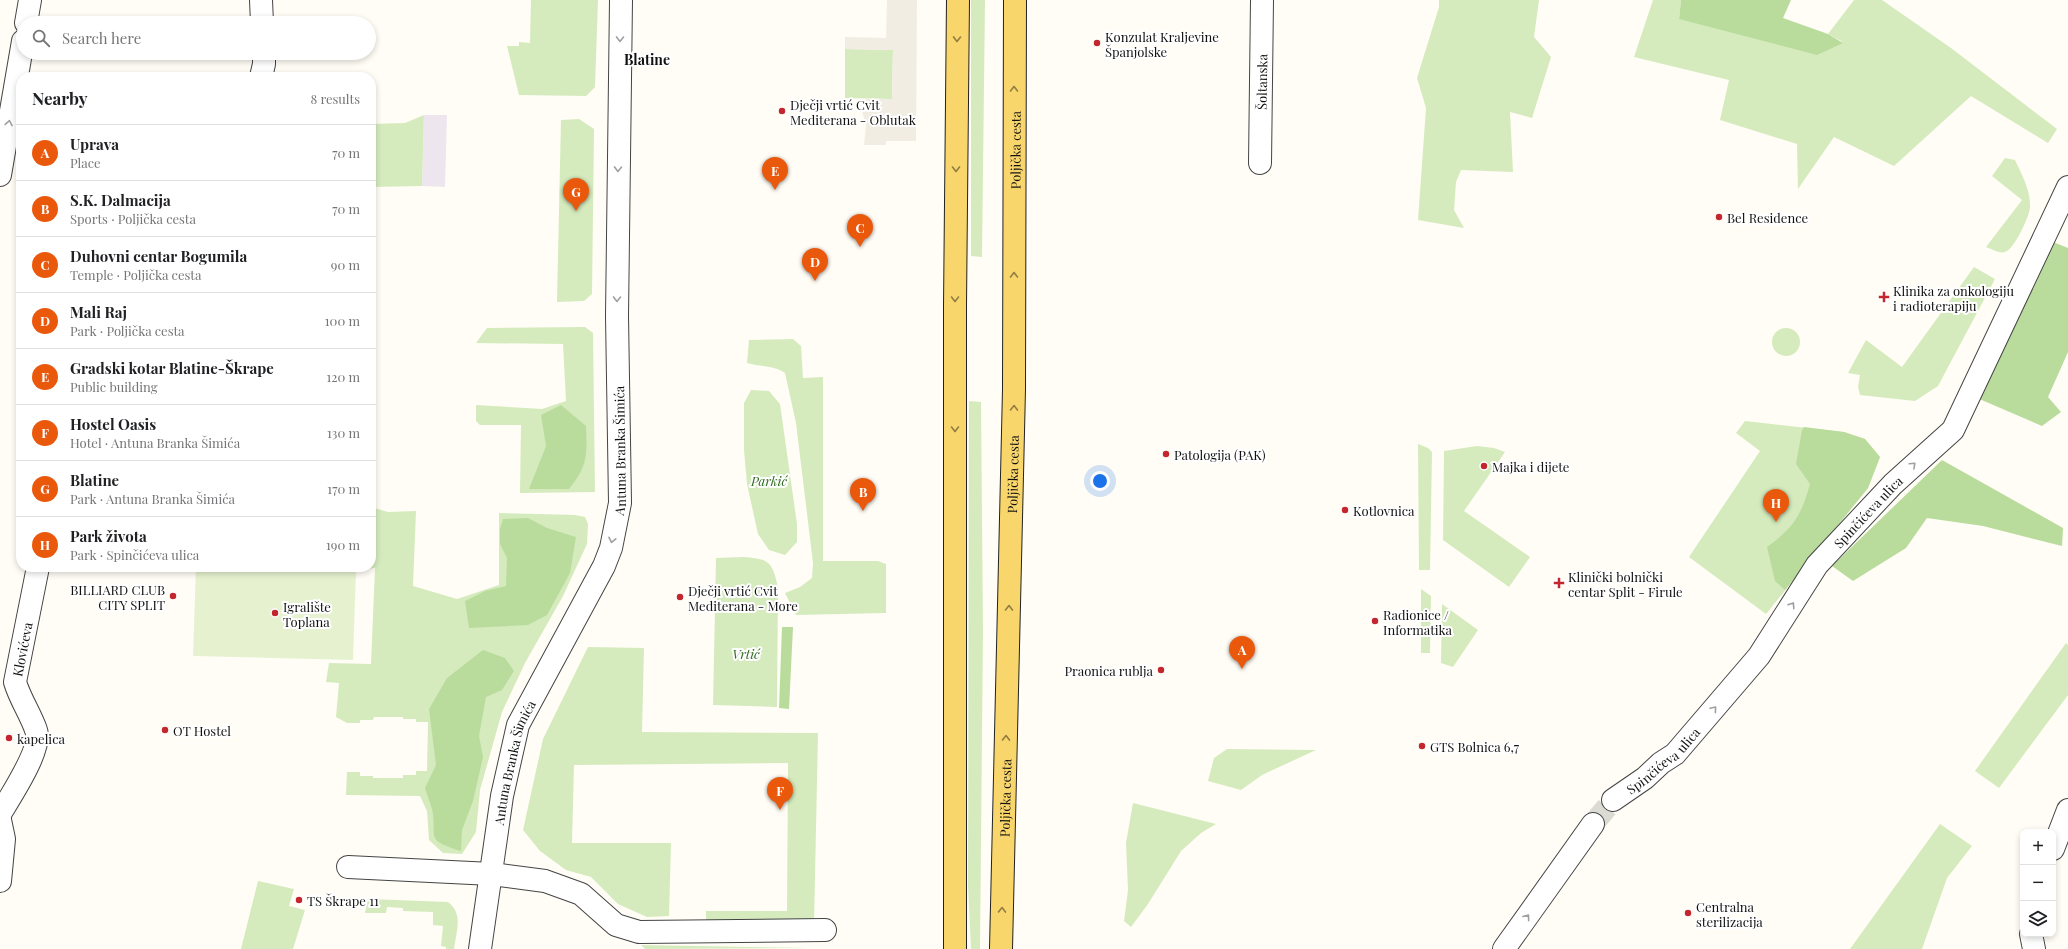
<!DOCTYPE html>
<html lang="en">
<head>
<meta charset="utf-8">
<style>
	body { margin:0; font-family:"Playfair Display",serif; background:#f2f2f2; color:#202124 }
	.controls { position:absolute; right:12px; bottom:12px; display:grid; overflow:hidden; border-radius:8px; box-shadow:0 2px 6px #0003 }
	.controls button { width:36px; height:36px; display:grid; place-items:center; padding:0; border:0; border-bottom:1px solid #e0e0e0; background:#fff; color:#202124; font:20px sans-serif }
	.you { position:absolute; left:1100px; top:481px; width:14px; height:14px; margin:-10px; border:3px solid #fff; border-radius:50%; background:#1a73e8; box-shadow:0 0 0 6px #1a73e833 }
	.badge { display:grid; place-items:center; width:26px; height:26px; border-radius:50%; background:#ea580c; color:#fff; font-size:13px; font-weight:700 }
	.pin { position:absolute; translate:-50% -33px; filter:drop-shadow(0 1px 2px #0008) }
	.pin::after { content:''; position:absolute; top:21px; width:14px; height:12px; background:inherit; clip-path:polygon(0 0,100% 0,50% 100%) }
	.list { margin:0; padding:0; list-style:none }
	h2 { display:flex; justify-content:space-between; align-items:center; height:52px; margin:0; padding:0 16px; font-size:17px }
	h2 small { font-size:13px; font-weight:400; color:#757577 }
	.list li { display:grid; grid-template-columns:26px 1fr auto; gap:12px; align-items:center; box-sizing:border-box; height:56px; padding:0 16px; border-top:1px solid #e0e0e0 }
	.list b { display:block; font-size:15px; white-space:nowrap }
	.list p { margin:0; font-size:13px; white-space:nowrap; color:#757577 }
	.list em { font-size:13px; font-style:normal; color:#757577 }
	.icon { flex:none; width:22px; height:22px; fill:none; stroke:currentColor; stroke-width:2; stroke-linecap:round; stroke-linejoin:round }
	.map { position:relative; flex:none; width:2068px; height:949px; overflow:hidden }
	.search { position:absolute; background:#fff; box-shadow:0 2px 6px #0003; left:16px; top:16px; width:360px; height:44px; display:flex; align-items:center; gap:10px; box-sizing:border-box; padding:0 14px; border-radius:22px; color:#757577; font-size:15px }
	.panel { position:absolute; background:#fff; box-shadow:0 2px 6px #0003; left:16px; top:72px; width:360px; height:500px; border-radius:16px }
	.map>svg:first-child { display:block }
	.industrial { fill:#eee6ef }
	.green { fill:#d5ebbd }
	.forest { fill:#b9dc9c }
	.pitch { fill:#e6f2cf }
	.plaza { fill:#f1ede2 }
	.lines { fill:none; stroke-linecap:round; stroke-linejoin:round }
	.minor-tunnel { stroke:#dbdad3; stroke-width:22; stroke-dasharray:22 11; stroke-linecap:butt }
	.minor-casing { stroke:#444; stroke-width:24 }
	.primary-casing { stroke:#222; stroke-width:24 }
	.minor { stroke:#fff; stroke-width:22 }
	.primary { stroke:#f9d66b; stroke-width:22 }
	.oneway { stroke:#a0a0a0 }
	.oneway2 { stroke:#917d42 }
	.poi-dot { fill:#c4262e; stroke:#fff; stroke-width:1.5 }
	.labels { text-anchor:middle; dominant-baseline:central; stroke-width:4; stroke-linejoin:round; paint-order:stroke }
	.poi-label { font-size:13px; fill:#111; stroke:#fff; text-anchor:start }
	.street-label { font-size:13px; fill:#111; stroke:#fff }
	.park-label { font-size:13px; font-style:italic; fill:#2f6b1f; stroke:#fff }
	.neighbourhood-label { font-size:14px; font-weight:bold; fill:#111; stroke:#fff }
</style>
</head>
<body>
<div class="map">
<svg width="2068" height="949" viewBox="0 0 2068 949">
	<rect width="100%" height="100%" fill="#fffdf5"/>
	<path class="industrial" d="M 424,115 L 447,115 L 445,187 L 422,186 Z"/>
	<path class="green" d="M 531,0 L 598,0 L 595,87 L 586,96 L 519,95 L 507,46 L 519,46 L 519,42 L 530,43 Z
		M 971,0 L 985,0 L 982,257 L 971,256 Z
		M 1439,0 L 1539,0 L 1534,37 L 1551,57 L 1532,118 L 1510,112 L 1513,172 L 1461,170 L 1456,182 L 1454,210 L 1464,228 L 1418,220 L 1426,108 L 1417,78 L 1439,7 Z
		M 1653,0 L 1681,0 L 1679,19 L 1843,42 L 1828,34 L 1854,0 L 1882,0 L 1951,48 L 2057,129 L 2048,143 L 1971,96 L 1894,166 L 1834,137 L 1798,189 L 1797,144 L 1720,120 L 1729,80 L 1634,57 Z
		M 845,49 L 893,50 L 892,99 L 845,98 Z
		M 424,115 L 422,186 L 371,187 L 371,124 L 405,123 Z
		M 579,119 L 594,129 L 592,294 L 584,301 L 557,302 L 561,120 Z
		M 2005,158 L 2015,160 C 2022,175 2031,191 2030,208 C 2029,217 2015,247 2007,251 C 2001,255 1992,249 1986,247 L 2022,200 L 1992,176 Z
		M 1974,267 L 1995,279 L 1938,386 L 1915,401 L 1860,395 L 1858,387 L 1860,375 L 1848,373 L 1866,340 L 1902,367 Z
		M 585,327 L 593,333 L 595,492 L 520,493 L 521,425 L 480,425 L 476,421 L 476,405 L 542,409 L 566,401 L 563,344 L 476,343 L 487,328 Z
		M1772 342a14 14 0 1 1 28 0a14 14 0 1 1-28 0Z
		M 793,339 L 801,346 L 803,378 L 823,377 L 823,561 L 878,561 L 886,564 L 886,613 L 796,615 L 785,593 L 800,587 L 812,578 L 813,563 L 796,423 L 785,373 C 773,365 761,367 747,363 L 749,340 Z
		M 751,390 L 769,391 L 780,404 L 797,524 L 797,542 L 785,555 L 769,550 L 758,534 L 747,484 L 744,450 L 744,403 Z
		M 969,401 L 981,402 L 983,630 L 980,949 L 971,949 L 968,885 Z
		M 1745,421 L 1844,432 L 1865,439 L 1880,457 L 1868,488 L 1766,614 L 1689,557 L 1760,451 L 1736,433 Z
		M 1418,444 L 1428,448 L 1432,452 L 1430,570 L 1419,570 Z
		M 1477,446 L 1494,448 L 1505,452 L 1464,511 L 1530,557 L 1509,587 L 1443,540 L 1444,451 Z
		M 371,507 L 388,512 L 416,511 L 413,586 L 457,599 L 499,585 L 499,513 L 575,515 L 585,517 L 588,524 L 587,544 L 563,596 L 525,663 L 502,712 L 480,790 L 476,832 L 462,854 L 443,853 L 429,840 L 427,811 L 420,796 L 346,795 L 347,772 L 360,772 L 360,776 L 373,776 L 373,778 L 403,778 L 403,775 L 416,775 L 416,771 L 427,771 L 428,722 L 416,722 L 416,719 L 403,719 L 403,717 L 374,717 L 373,720 L 360,720 L 360,723 L 347,723 L 336,717 L 339,683 L 326,682 L 329,663 L 371,664 L 375,568 L 356,570 L 238,567 L 371,567 Z
		M 743,557 C 769,559 772,561 778,587 L 777,707 L 713,705 L 716,558 Z
		M 1421,589 L 1431,596 L 1430,653 L 1421,653 Z
		M 1442,604 L 1478,630 L 1453,667 L 1441,663 Z
		M 2066,643 L 2068,645 L 2068,695 L 1999,788 L 1975,771 Z
		M 588,647 L 644,648 L 642,732 L 818,733 L 814,925 L 706,925 L 706,911 L 787,911 L 788,763 L 574,765 L 572,843 L 671,843 L 669,916 L 647,917 L 618,904 L 591,877 L 566,870 L 540,851 L 523,830 L 543,739 Z
		M 1227,749 L 1316,750 L 1262,775 L 1241,790 L 1208,781 L 1214,758 Z
		M 1133,803 L 1216,824 L 1201,833 L 1181,851 L 1148,904 L 1131,927 L 1124,921 L 1128,890 L 1126,843 Z
		M 1940,824 L 1972,846 L 1947,878 L 1922,949 L 1850,949 Z
		M 258,881 L 294,889 L 289,906 L 305,910 L 293,949 L 241,949 Z
		M 368,899 L 448,902 C 464,914 456,932 454,949 L 446,949 L 446,947 L 441,946 L 443,926 L 433,925 L 433,912 L 403,911 L 403,908 L 387,907 L 386,913 L 365,913 Z
		M 641,945 L 810,948 L 645,949 Z"/>
	<path class="forest" d="M 1681,0 L 1791,0 L 1783,18 L 1828,34 L 1843,43 L 1817,55 L 1679,19 Z
		M 2048,240 L 2068,248 L 2068,352 L 2048,397 L 2061,412 L 2042,426 L 1977,398 Z
		M 561,405 L 586,426 C 587,455 588,466 569,489 L 529,489 L 546,446 L 541,415 Z
		M 1804,427 L 1844,432 L 1865,439 L 1880,457 L 1868,488 L 1785,590 L 1775,581 L 1767,547 C 1794,527 1801,516 1810,484 L 1796,464 L 1802,430 Z
		M 1942,460 L 2063,528 L 2062,546 L 1983,526 L 1927,518 L 1906,548 L 1853,581 L 1832,566 Z
		M 528,518 L 547,528 L 576,537 L 570,573 L 547,615 L 528,625 L 469,628 L 465,601 L 485,591 L 506,586 L 507,558 L 500,544 L 500,529 L 503,519 Z
		M 782,627 L 793,627 L 789,709 L 779,708 Z
		M 483,650 L 505,658 L 514,671 L 502,690 L 486,697 L 479,736 L 483,757 L 473,801 L 462,830 L 461,851 C 423,839 438,839 432,809 C 430,802 427,795 425,788 L 436,765 L 429,709 L 447,678 Z"/>
	<path class="pitch" d="M 196,567 L 356,570 L 353,660 L 193,656 Z"/>
	<path class="plaza" d="M 887,0 L 917,0 L 916,141 L 886,141 L 886,145 L 864,145 L 866,125 L 862,111 L 863,99 L 892,99 L 893,50 L 845,49 L 845,37 L 886,38 Z"/>
	<g class="lines">
		<path class="minor-tunnel" d="M 1593,824 L 1613,800"/>
		<g class="minor-casing">
			<g id="minor">
				<path d="M 261,0 L 262,23"/>
				<path d="M 26,23 L 30,0"/>
				<path d="M 261,77 L 264,64 L 264,53"/>
				<path id="s1" d="M 1260,163 L 1262,0"/>
				<path d="M 0,175 L 23,41"/>
				<path id="s2" d="M 1613,800 L 1645,778 L 1661,763 L 1675,754 L 1759,656 L 1817,565 L 1893,484 L 1953,430 L 2068,187"/>
				<path id="s3" d="M 0,814 C 10,797 43,748 36,730 C 30,713 20,699 15,682 L 38,567"/>
				<path d="M 0,820 L 4,839 L 0,881"/>
				<path d="M 2053,849 L 2068,810"/>
				<path d="M 348,867 L 492,874 L 545,881 L 581,894 L 616,925 L 639,932 L 825,930"/>
				<path d="M 2031,934 L 2034,949"/>
				<path id="s4" d="M 480,949 L 502,796 L 518,725 L 604,566 L 611,548 L 620,503 L 617,316 L 621,0"/>
				<path d="M 1504,949 L 1593,824"/>
			</g>
		</g>
		<g class="primary-casing">
			<g id="primary">
				<path d="M 955,949 L 955,305 L 958,0"/>
				<path id="s5" d="M 1001,949 L 1014,389 L 1015,0"/>
			</g>
		</g>
		<use href="#minor" class="minor"/>
		<use href="#primary" class="primary"/>
	</g>
	<defs><path id="oneway-chevron" d="M-2-3.5L2.5 0L-2 3.5" fill="none" stroke-width="1.6" stroke-linecap="round" stroke-linejoin="round"/></defs>
	<g class="oneway">
		<use href="#oneway-chevron" transform="translate(620 39) rotate(91)"/>
		<use href="#oneway-chevron" transform="translate(9 123) rotate(-80)"/>
		<use href="#oneway-chevron" transform="translate(618 169) rotate(91)"/>
		<use href="#oneway-chevron" transform="translate(617 299) rotate(91)"/>
		<use href="#oneway-chevron" transform="translate(1913 465) rotate(-43)"/>
		<use href="#oneway-chevron" transform="translate(612 540) rotate(102)"/>
		<use href="#oneway-chevron" transform="translate(1792 605) rotate(-57)"/>
		<use href="#oneway-chevron" transform="translate(1714 709) rotate(-50)"/>
		<use href="#oneway-chevron" transform="translate(1527 917) rotate(-54)"/>
	</g>
	<g class="oneway2">
		<use href="#oneway-chevron" transform="translate(957 39) rotate(91)"/>
		<use href="#oneway-chevron" transform="translate(1014 89) rotate(-90)"/>
		<use href="#oneway-chevron" transform="translate(956 169) rotate(90)"/>
		<use href="#oneway-chevron" transform="translate(1014 275) rotate(-90)"/>
		<use href="#oneway-chevron" transform="translate(955 299) rotate(90)"/>
		<use href="#oneway-chevron" transform="translate(1014 408) rotate(-89)"/>
		<use href="#oneway-chevron" transform="translate(955 429) rotate(90)"/>
		<use href="#oneway-chevron" transform="translate(1009 608) rotate(-89)"/>
		<use href="#oneway-chevron" transform="translate(1006 738) rotate(-89)"/>
		<use href="#oneway-chevron" transform="translate(1002 910) rotate(-89)"/>
	</g>
	<g class="poi-dot">
		<circle cx="1097" cy="43" r="4"/>
		<circle cx="782" cy="111" r="4"/>
		<circle cx="1719" cy="217" r="4"/>
		<path d="M1882 291h4v4h4v4h-4v4h-4v-4h-4v-4h4z"/>
		<circle cx="1166" cy="454" r="4"/>
		<circle cx="1484" cy="466" r="4"/>
		<circle cx="1345" cy="510" r="4"/>
		<path d="M1557 577h4v4h4v4h-4v4h-4v-4h-4v-4h4z"/>
		<circle cx="173" cy="596" r="4"/>
		<circle cx="680" cy="597" r="4"/>
		<circle cx="275" cy="613" r="4"/>
		<circle cx="1375" cy="621" r="4"/>
		<circle cx="1161" cy="670" r="4"/>
		<circle cx="165" cy="730" r="4"/>
		<circle cx="9" cy="738" r="4"/>
		<circle cx="1422" cy="746" r="4"/>
		<circle cx="299" cy="900" r="4"/>
		<circle cx="1688" cy="913" r="4"/>
	</g>
	<g class="labels">
		<g class="poi-label">
			<text x="1105" y="36">Konzulat Kraljevine<tspan x="1105" dy="15">Španjolske</tspan></text>
			<text x="790" y="104">Dječji vrtić Cvit<tspan x="790" dy="15">Mediterana - Oblutak</tspan></text>
			<text x="1727" y="217">Bel Residence</text>
			<text x="1893" y="290">Klinika za onkologiju<tspan x="1893" dy="15">i radioterapiju</tspan></text>
			<text x="1174" y="454">Patologija (PAK)</text>
			<text x="1492" y="466">Majka i dijete</text>
			<text x="1353" y="510">Kotlovnica</text>
			<text x="1568" y="576">Klinički bolnički<tspan x="1568" dy="15">centar Split - Firule</tspan></text>
			<text x="165" y="589" text-anchor="end">BILLIARD CLUB<tspan x="165" dy="15">CITY SPLIT</tspan></text>
			<text x="688" y="590">Dječji vrtić Cvit<tspan x="688" dy="15">Mediterana - More</tspan></text>
			<text x="283" y="606">Igralište<tspan x="283" dy="15">Toplana</tspan></text>
			<text x="1383" y="614">Radionice /<tspan x="1383" dy="15">Informatika</tspan></text>
			<text x="1153" y="670" text-anchor="end">Praonica rublja</text>
			<text x="173" y="730">OT Hostel</text>
			<text x="17" y="738">kapelica</text>
			<text x="1430" y="746">GTS Bolnica 6,7</text>
			<text x="307" y="900">TS Škrape 11</text>
			<text x="1696" y="906">Centralna<tspan x="1696" dy="15">sterilizacija</tspan></text>
		</g>
		<g class="street-label">
			<text stroke="none"><textPath href="#s1" startOffset="81">Šoltanska</textPath></text>
			<text stroke="none"><textPath href="#s5" startOffset="799">Poljička cesta</textPath></text>
			<text stroke="none"><textPath href="#s4" startOffset="526">Antuna Branka Šimića</textPath></text>
			<text stroke="none"><textPath href="#s5" startOffset="475">Poljička cesta</textPath></text>
			<text stroke="none"><textPath href="#s2" startOffset="388">Spinčićeva ulica</textPath></text>
			<text stroke="none"><textPath href="#s3" startOffset="179">Klovićeva</textPath></text>
			<text stroke="none"><textPath href="#s2" startOffset="64">Spinčićeva ulica</textPath></text>
			<text stroke="none"><textPath href="#s4" startOffset="190">Antuna Branka Šimića</textPath></text>
			<text stroke="none"><textPath href="#s5" startOffset="151">Poljička cesta</textPath></text>
		</g>
		<g class="park-label">
			<text x="769" y="480">Parkić</text>
			<text x="746" y="653">Vrtić</text>
		</g>
		<g class="neighbourhood-label">
			<text x="647" y="59">Blatine</text>
		</g>
	</g>
</svg>
<div class="controls">
<button>+</button>
<button>−</button>
<button><svg class="icon" aria-label="layers" viewBox="0 0 24 24"><path d="M12 4l9 5-9 5-9-5zM3 14l9 5 9-5"/></svg></button>
</div>
<div class="you"></div>
<div class="pin badge" style="left:1242px;top:669px">A</div>
<div class="pin badge" style="left:863px;top:511px">B</div>
<div class="pin badge" style="left:860px;top:247px">C</div>
<div class="pin badge" style="left:815px;top:281px">D</div>
<div class="pin badge" style="left:775px;top:190px">E</div>
<div class="pin badge" style="left:780px;top:810px">F</div>
<div class="pin badge" style="left:576px;top:211px">G</div>
<div class="pin badge" style="left:1776px;top:522px">H</div>
<div class="search"><svg class="icon" aria-label="search" viewBox="0 0 24 24"><circle cx="10" cy="10" r="6"/><path d="M15 15l6 6"/></svg>Search here</div>
<section class="panel">
<h2>Nearby<small>8 results</small></h2>
<ul class="list">
<li><span class="badge">A</span><div><b>Uprava</b><p>Place</p></div><em>70 m</em></li>
<li><span class="badge">B</span><div><b>S.K. Dalmacija</b><p>Sports · Poljička cesta</p></div><em>70 m</em></li>
<li><span class="badge">C</span><div><b>Duhovni centar Bogumila</b><p>Temple · Poljička cesta</p></div><em>90 m</em></li>
<li><span class="badge">D</span><div><b>Mali Raj</b><p>Park · Poljička cesta</p></div><em>100 m</em></li>
<li><span class="badge">E</span><div><b>Gradski kotar Blatine-Škrape</b><p>Public building</p></div><em>120 m</em></li>
<li><span class="badge">F</span><div><b>Hostel Oasis</b><p>Hotel · Antuna Branka Šimića</p></div><em>130 m</em></li>
<li><span class="badge">G</span><div><b>Blatine</b><p>Park · Antuna Branka Šimića</p></div><em>170 m</em></li>
<li><span class="badge">H</span><div><b>Park života</b><p>Park · Spinčićeva ulica</p></div><em>190 m</em></li>
</ul>
</section>
</div>
</body>
</html>
